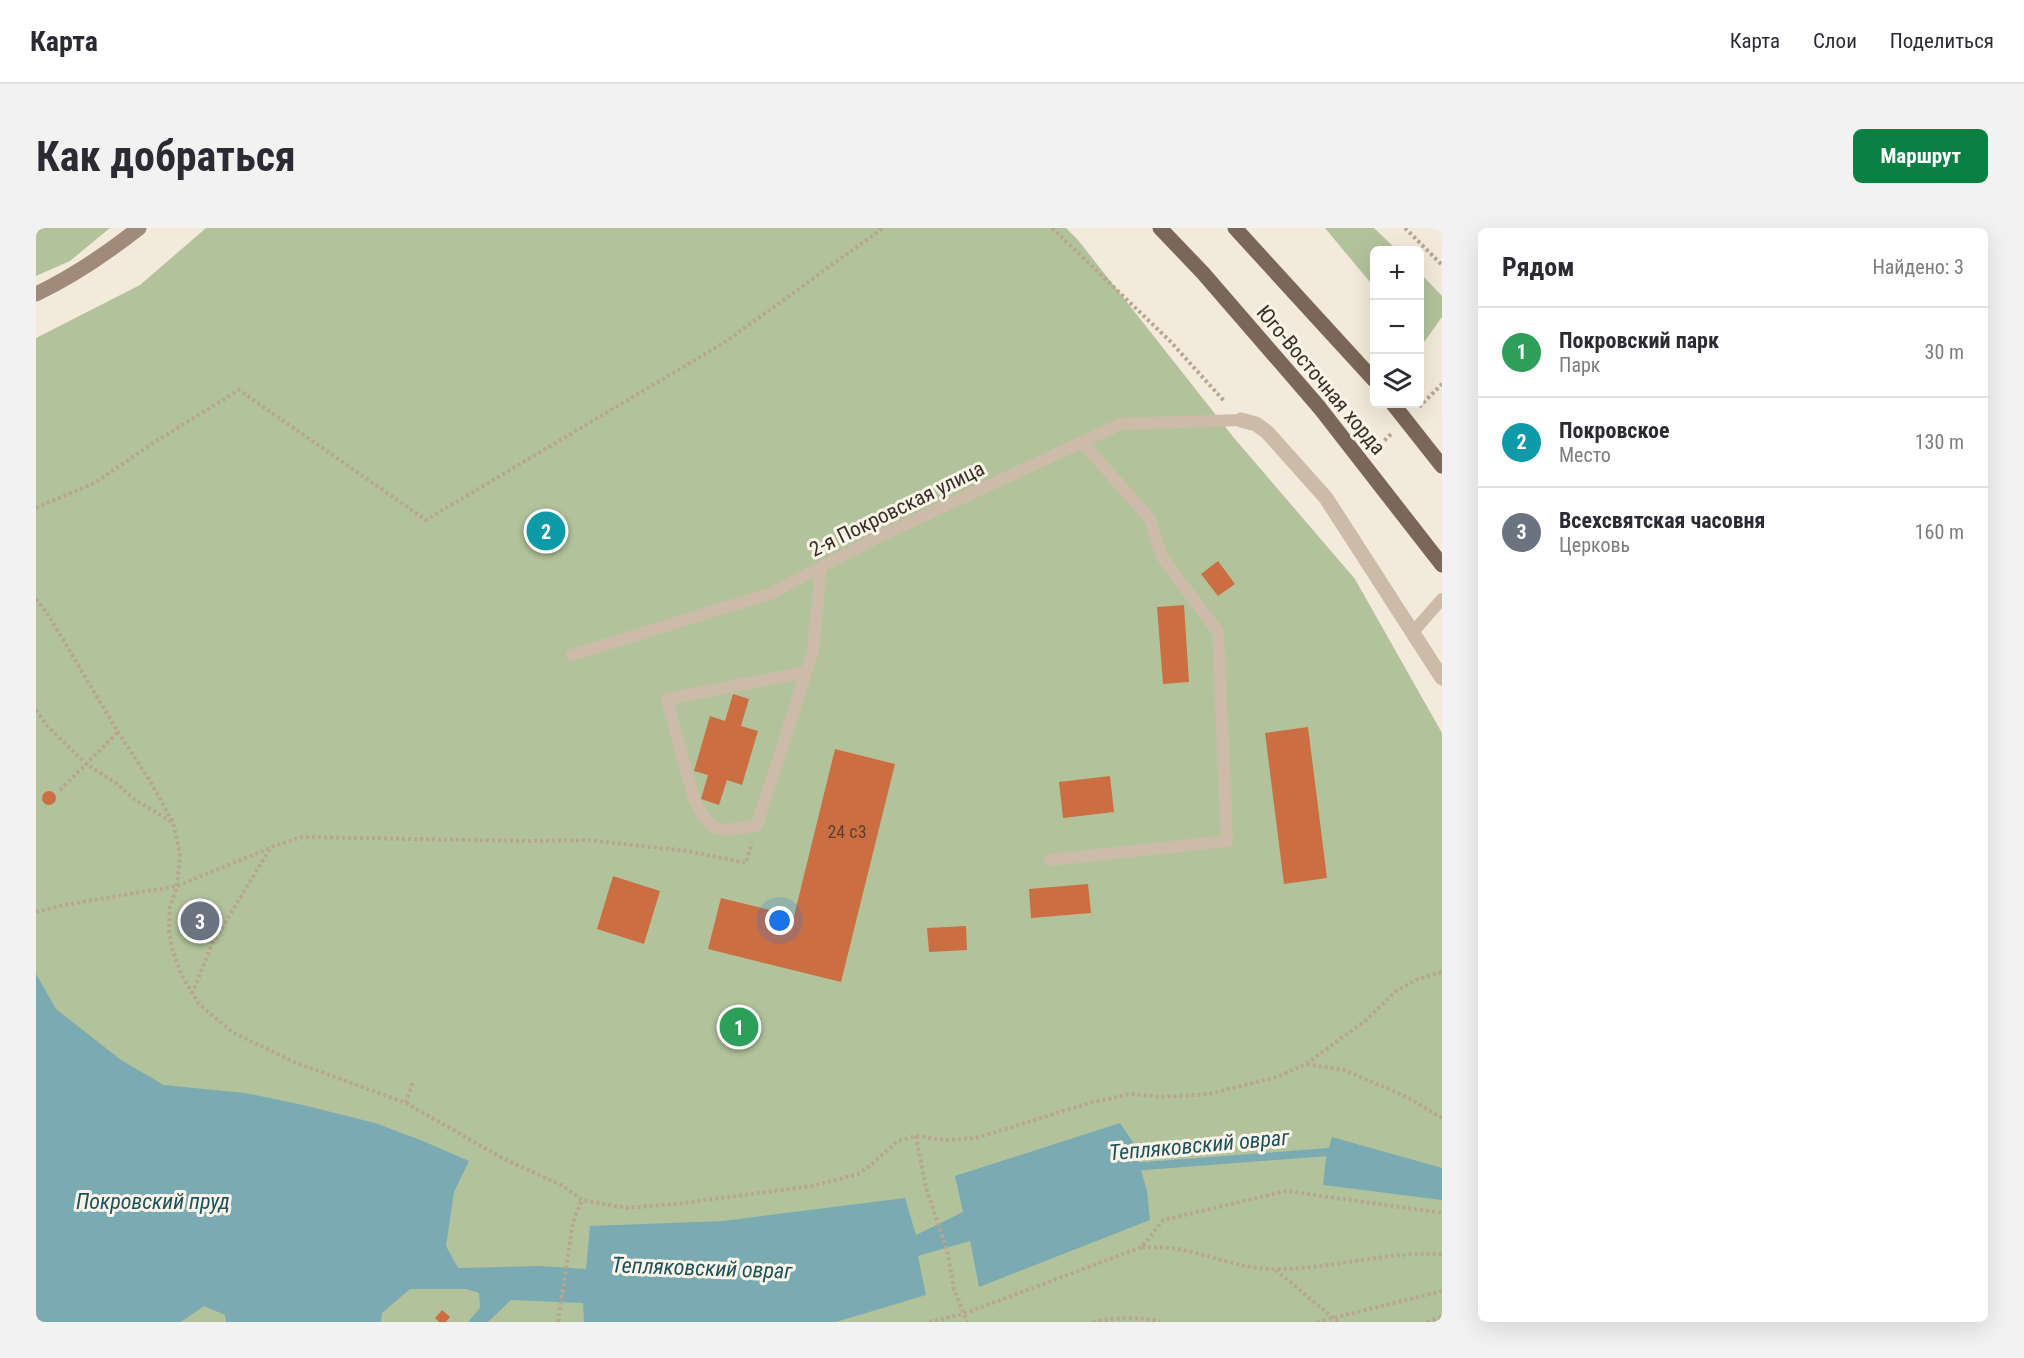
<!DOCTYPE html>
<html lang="ru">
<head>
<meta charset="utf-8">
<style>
	body { margin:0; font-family:"Roboto Condensed",sans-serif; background:#f2f2f3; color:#2b2b33 }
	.controls { position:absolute; right:18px; top:18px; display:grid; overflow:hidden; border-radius:9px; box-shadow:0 6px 24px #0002 }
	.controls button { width:54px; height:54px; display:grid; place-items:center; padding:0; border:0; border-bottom:2px solid #e1e1e2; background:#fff; color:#2b2b33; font:30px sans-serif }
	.you { position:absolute; left:744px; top:693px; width:21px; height:21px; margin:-15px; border:4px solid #fff; border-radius:50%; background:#1a73e8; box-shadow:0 0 0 9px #1a73e833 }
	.badge { display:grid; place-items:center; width:39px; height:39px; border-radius:50%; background:#0b8043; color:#fff; font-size:20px; font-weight:700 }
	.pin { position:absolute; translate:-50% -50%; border:3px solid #fff; box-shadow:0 2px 6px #0006 }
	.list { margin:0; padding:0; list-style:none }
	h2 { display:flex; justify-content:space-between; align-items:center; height:78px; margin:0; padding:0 24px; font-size:26px }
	h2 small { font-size:20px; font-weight:400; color:#7c7c81 }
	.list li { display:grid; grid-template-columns:39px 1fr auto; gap:18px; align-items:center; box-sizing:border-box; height:90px; padding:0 24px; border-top:2px solid #e1e1e2 }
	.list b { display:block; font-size:22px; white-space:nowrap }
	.list p { margin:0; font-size:20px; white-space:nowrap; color:#7c7c81 }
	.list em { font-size:20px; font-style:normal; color:#7c7c81 }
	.icon { flex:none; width:33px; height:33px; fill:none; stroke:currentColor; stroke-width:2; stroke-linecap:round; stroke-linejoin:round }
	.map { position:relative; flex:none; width:1406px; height:1094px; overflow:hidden; border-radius:9px }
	header { display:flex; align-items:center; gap:36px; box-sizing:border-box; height:84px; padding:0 30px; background:#fff; border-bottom:2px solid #e1e1e2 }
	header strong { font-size:28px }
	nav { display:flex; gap:33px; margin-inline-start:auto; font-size:21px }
	.intro { display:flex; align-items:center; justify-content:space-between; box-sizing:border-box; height:144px; padding:0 36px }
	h1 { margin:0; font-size:42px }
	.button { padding:15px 27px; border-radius:9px; background:#0b8043; color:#fff; font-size:21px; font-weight:700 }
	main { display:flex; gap:36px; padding:0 36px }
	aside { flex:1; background:#fff; border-radius:9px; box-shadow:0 6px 24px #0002 }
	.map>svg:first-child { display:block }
	.green { fill:#b2c39c }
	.water { fill:#7aabb2 }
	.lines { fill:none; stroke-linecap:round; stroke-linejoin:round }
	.stream { stroke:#7aabb2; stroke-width:8 }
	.building { fill:#cb6f43 }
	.path { stroke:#b8a592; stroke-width:4; stroke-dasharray:3 3; stroke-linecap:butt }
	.service { stroke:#ccbba8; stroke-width:12 }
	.minor { stroke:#ccbba8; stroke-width:15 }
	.secondary { stroke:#a08a79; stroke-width:15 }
	.primary { stroke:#7b6759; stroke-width:15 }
	.primary-bridge { stroke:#7b6759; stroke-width:15 }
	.labels { text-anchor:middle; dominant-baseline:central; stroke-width:6; stroke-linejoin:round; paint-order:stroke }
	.number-label { font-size:18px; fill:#5d3f2f }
	.street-label { font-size:21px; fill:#382f28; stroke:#faf4e9 }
	.water-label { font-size:22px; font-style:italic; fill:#1c525c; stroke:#faf4e9 }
</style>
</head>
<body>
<header>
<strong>Карта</strong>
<nav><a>Карта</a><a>Слои</a><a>Поделиться</a></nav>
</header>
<div class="intro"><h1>Как добраться</h1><a class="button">Маршрут</a></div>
<main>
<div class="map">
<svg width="1406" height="1094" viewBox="0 0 1406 1094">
	<rect width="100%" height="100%" fill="#f3eadc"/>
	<path class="green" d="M 0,0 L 74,0 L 34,33 L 0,48 Z
		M 170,0 L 1030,0 L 1042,12 L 1198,210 L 1319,351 L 1406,505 L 1406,1094 L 0,1094 L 0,110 L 104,57 Z
		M 1289,0 L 1338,0 L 1361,22 L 1338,22 L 1338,59 Z
		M 1384,45 L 1406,68 L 1406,89 L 1386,117 L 1384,114 Z"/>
	<path class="water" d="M 0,746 L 20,781 L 85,832 L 128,857 L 209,865 L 267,877 L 339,895 L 387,913 L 433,933 L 418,964 L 410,1018 L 422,1040 L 503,1038 L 550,1041 L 554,998 L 687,993 L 869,970 L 880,1007 L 927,984 L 919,948 L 1084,895 L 1097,914 L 1111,963 L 1114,992 L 943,1059 L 934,1013 L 882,1028 L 890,1067 L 800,1094 L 548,1094 L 547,1075 L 475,1072 L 452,1094 L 432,1094 L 444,1080 L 443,1065 L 430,1061 L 374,1061 L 346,1085 L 345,1094 L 190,1094 L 189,1087 L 168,1078 L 145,1094 L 0,1094 Z
		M 1296,909 L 1406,940 L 1406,972 L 1287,957 L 1290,930 Z"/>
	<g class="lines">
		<path class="stream" d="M 1096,939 L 1292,924 L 1299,927"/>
	</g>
	<path class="building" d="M 1182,333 L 1199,356 L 1182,368 L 1165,346 Z
		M 1148,377 L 1153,454 L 1127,456 L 1121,379 Z
		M 697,466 L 713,471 L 705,498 L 722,503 L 706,557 L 691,552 L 683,577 L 665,571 L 672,547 L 658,543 L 674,488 L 689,493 Z
		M 1272,499 L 1291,650 L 1248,656 L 1229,505 Z
		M 799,521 L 859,536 L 805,754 L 672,721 L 685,670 L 758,688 Z
		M 1074,548 L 1078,584 L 1027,590 L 1023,554 Z
		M6 570a7 7 0 1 1 14 0a7 7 0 1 1-14 0Z
		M 577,648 L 624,663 L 608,716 L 561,701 Z
		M 1052,656 L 1055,685 L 995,690 L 993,661 Z
		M 155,680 L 176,683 L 173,705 L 152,703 Z
		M 930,698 L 931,722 L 893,724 L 891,700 Z
		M 406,1082 L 414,1089 L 410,1094 L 403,1094 L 399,1090 Z"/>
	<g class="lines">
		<path class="path" d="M 1016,0 L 1134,113 L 1189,174
			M 1369,0 L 1406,37
			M 1383,179 L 1406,156
			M 1340,221 L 1356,205
			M 0,280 L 60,254 L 117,215 L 203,162 L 390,292 L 689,114 L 847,0
			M 0,371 L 13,388 L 82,504 L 114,553 L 137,594 L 144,626 L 141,658 L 134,679 L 133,704 L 136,721 L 146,748 L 163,776 L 196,804 L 258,834 L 370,875 L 466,930 L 525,957 L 546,972 L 591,980 L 639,976 L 776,958 L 822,946 L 832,939 L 862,913 L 880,908 L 909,912 L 940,910 L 1053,875 L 1095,866 L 1123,869 L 1173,866 L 1241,849 L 1270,836 L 1329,793 L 1360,763 L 1382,751 L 1406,744
			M 0,482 L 12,499 L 50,536 L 80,555 L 98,571 L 136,594
			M 24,562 L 82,504
			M 0,684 L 33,676 L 141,658 L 234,620
			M 156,766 L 176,716 L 235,619 L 266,609 L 492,613 L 551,612 L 652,623 L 710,635 L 716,615
			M 1271,836 L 1308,842 L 1371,869 L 1406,890
			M 370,875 L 377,853
			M 880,908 L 890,960 L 911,1022 L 918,1061 L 931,1094
			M 1106,1019 C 1118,1020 1131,1019 1142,1021 C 1175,1027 1208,1042 1241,1041 C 1297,1041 1350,1023 1406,1026
			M 1240,1042 L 1302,1094
			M 522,1094 L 537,994 L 546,972
			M 893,1094 L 927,1086 L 1106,1019 L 1127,992 L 1250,963 L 1406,985
			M 1057,1094 C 1075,1090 1107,1088 1124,1094
			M 1281,1094 L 1406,1063
			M 1391,1094 L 1406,1089"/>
		<path class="service" d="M 1377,404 L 1406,371
			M 536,427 L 736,365 L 842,309 L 1085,196 L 1205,192
			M 770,444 L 631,471 L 658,571 C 675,608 685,604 721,597 L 777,423 L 785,339
			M 1014,632 L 1191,613 L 1182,404 L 1126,329 L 1114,291 L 1046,214"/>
		<path class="minor" d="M 1205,192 L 1220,196 L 1231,204 L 1290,270 L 1406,450"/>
		<path class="secondary" d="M 0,66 C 38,48 70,26 103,0"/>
		<path class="primary" d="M 1124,0 L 1167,45 L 1283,179
			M 1199,0 L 1338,152"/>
		<path class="primary-bridge" d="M 1357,176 L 1406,238
			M 1283,179 L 1406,337"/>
	</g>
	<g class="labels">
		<g class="number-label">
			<text x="811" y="603">24 с3</text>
		</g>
		<g class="street-label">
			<text transform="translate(1285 152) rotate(50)">Юго-Восточная хорда</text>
			<text transform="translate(861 281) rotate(-26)">2-я Покровская улица</text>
		</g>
		<g class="water-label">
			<text transform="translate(1163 917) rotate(-5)">Тепляковский овраг</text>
			<text x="117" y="973">Покровский пруд</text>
			<text transform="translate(666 1040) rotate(2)">Тепляковский овраг</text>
		</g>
	</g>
</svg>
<div class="controls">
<button>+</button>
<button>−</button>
<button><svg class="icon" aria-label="layers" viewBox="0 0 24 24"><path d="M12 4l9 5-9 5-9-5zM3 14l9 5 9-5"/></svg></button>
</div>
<div class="you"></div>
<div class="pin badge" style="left:703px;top:799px;background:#2e9e5b">1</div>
<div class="pin badge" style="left:510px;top:303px;background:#0f9aa8">2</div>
<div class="pin badge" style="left:164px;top:693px;background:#6b7280">3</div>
</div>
<aside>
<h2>Рядом<small>Найдено: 3</small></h2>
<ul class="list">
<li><span class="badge" style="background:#2e9e5b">1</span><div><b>Покровский парк</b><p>Парк</p></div><em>30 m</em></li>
<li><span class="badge" style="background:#0f9aa8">2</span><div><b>Покровское</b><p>Место</p></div><em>130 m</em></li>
<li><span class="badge" style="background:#6b7280">3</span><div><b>Всехсвятская часовня</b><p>Церковь</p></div><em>160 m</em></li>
</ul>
</aside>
</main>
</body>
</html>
